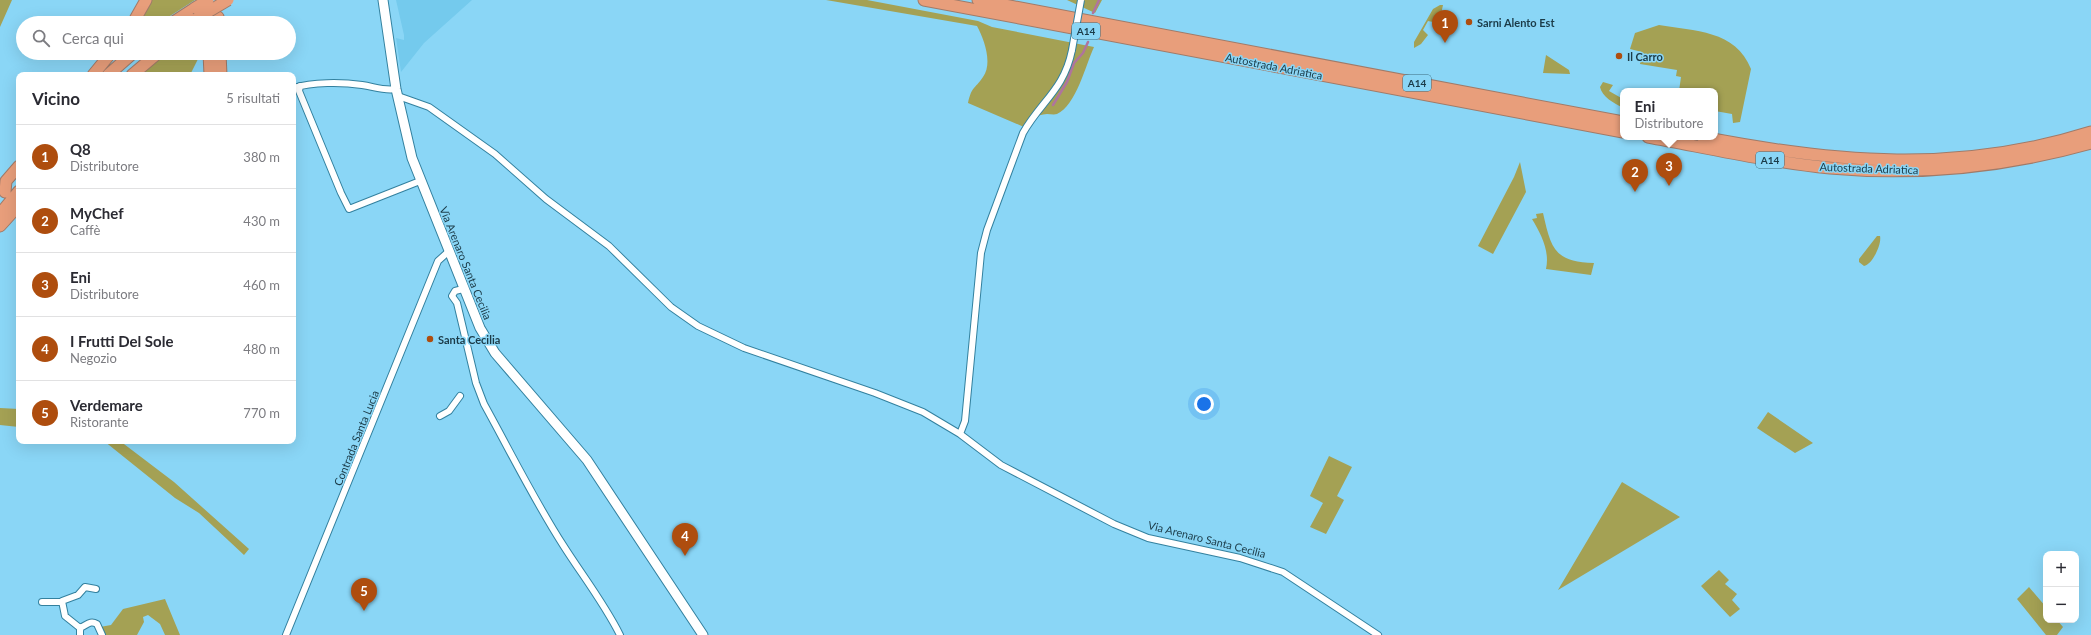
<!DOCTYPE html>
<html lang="it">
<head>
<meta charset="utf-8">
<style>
	body { margin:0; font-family:Lato,sans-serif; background:#f7f7f7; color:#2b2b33 }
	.controls { position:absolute; right:12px; bottom:12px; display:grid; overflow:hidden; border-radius:8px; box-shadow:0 4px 16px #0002 }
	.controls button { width:36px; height:36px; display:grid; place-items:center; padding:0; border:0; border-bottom:1px solid #e1e1e2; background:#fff; color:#2b2b33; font:20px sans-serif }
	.you { position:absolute; left:1204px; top:404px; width:14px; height:14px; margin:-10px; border:3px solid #fff; border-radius:50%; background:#1a73e8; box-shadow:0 0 0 6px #1a73e833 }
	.badge { display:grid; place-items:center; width:26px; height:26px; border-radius:50%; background:#ae4d0e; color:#fff; font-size:13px; font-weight:700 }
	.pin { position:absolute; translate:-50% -33px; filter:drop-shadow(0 1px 2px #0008) }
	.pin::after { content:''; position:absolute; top:21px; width:14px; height:12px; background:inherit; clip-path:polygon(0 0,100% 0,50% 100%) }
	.popup { position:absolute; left:1620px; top:88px; width:98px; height:52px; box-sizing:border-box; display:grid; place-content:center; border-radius:8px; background:#fff; filter:drop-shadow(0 1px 3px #0005); font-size:13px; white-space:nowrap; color:#7c7c81 }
	.popup b { font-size:15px; color:#2b2b33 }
	.popup::after { content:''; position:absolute; left:50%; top:100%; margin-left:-8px; border:8px solid transparent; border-top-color:#fff }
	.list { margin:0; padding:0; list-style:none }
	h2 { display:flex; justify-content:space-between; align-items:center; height:52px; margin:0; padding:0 16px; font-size:17px }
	h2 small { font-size:13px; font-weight:400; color:#7c7c81 }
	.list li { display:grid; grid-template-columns:26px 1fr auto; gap:12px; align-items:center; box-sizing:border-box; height:64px; padding:0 16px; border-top:1px solid #e1e1e2 }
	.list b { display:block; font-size:15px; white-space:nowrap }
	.list p { margin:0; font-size:13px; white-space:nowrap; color:#7c7c81 }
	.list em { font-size:13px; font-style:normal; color:#7c7c81 }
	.icon { flex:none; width:22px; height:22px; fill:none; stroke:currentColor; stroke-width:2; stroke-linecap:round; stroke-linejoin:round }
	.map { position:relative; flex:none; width:2091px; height:635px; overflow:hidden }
	.search { position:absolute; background:#fff; box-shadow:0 4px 16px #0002; left:16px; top:16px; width:280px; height:44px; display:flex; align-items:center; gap:10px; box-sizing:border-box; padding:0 14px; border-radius:22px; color:#7c7c81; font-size:15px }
	.panel { position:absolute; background:#fff; box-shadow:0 4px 16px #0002; left:16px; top:72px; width:280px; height:372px; border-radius:8px }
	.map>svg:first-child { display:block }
	.built { fill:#74caed }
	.green { fill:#a4a154 }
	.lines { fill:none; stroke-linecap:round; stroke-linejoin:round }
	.stream { stroke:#af749d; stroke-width:2.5 }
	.highway-tunnel { stroke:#74b7d3; stroke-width:11; stroke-dasharray:11 5.5; stroke-linecap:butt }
	.street-casing { stroke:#33819f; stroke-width:8 }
	.secondary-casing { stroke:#33819f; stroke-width:11 }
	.highway-casing { stroke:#a07b69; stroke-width:13 }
	.street { stroke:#fff; stroke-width:6 }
	.secondary { stroke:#fff; stroke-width:9 }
	.highway { stroke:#e89e7b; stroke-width:11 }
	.street-bridge-casing { stroke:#33819f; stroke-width:8; stroke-linecap:butt }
	.highway-bridge-casing { stroke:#a07b69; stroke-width:13; stroke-linecap:butt }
	.street-bridge { stroke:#fff; stroke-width:6 }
	.highway-bridge { stroke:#e89e7b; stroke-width:11 }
	.poi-dot { fill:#ae4d0e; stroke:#8ad6f6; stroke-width:1.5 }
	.labels { text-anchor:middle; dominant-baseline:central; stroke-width:3; stroke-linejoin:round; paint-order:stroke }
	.shield { fill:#8ad6f6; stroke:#3c6a7c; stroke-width:1 }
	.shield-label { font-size:10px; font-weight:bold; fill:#1b3b48 }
	.poi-label { font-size:11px; font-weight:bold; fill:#1b3b48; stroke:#8ad6f6; text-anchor:start }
	.street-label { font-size:11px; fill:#1b3b48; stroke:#8ad6f6 }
</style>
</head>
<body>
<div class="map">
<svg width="2091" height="635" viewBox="0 0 2091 635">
	<rect width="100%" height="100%" fill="#8ad6f6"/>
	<path class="built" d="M 396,0 L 472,0 L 424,43 L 401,72 L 396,38 L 404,40 L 404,35 Z"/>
	<path class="green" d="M 0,0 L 12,0 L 0,27 Z
		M 149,0 L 195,0 L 159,23 L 136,23 Z
		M 826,0 L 867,0 L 978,21 L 992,27 L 1094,47 C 1086,64 1076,106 1057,114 C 1054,115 1050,114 1047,114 C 1036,115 1031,118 1024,127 L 968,103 C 972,86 974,90 983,77 C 993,63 984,39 977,26 Z
		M 1067,0 L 1102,0 L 1095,13 Z
		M 1440,5 L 1443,5 L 1440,19 L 1438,23 L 1428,21 L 1423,30 L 1428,35 L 1421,44 L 1414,48 L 1414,42 L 1433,9 Z
		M 1659,25 C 1694,31 1736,30 1751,69 L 1740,122 L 1733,123 L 1732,114 L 1715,111 L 1715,91 L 1679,91 L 1681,77 L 1676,76 L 1677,70 L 1640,64 L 1642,52 L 1630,49 L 1635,33 Z
		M 163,53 L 201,53 L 190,75 L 136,75 Z
		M 1546,55 L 1569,70 L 1570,74 L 1543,73 Z
		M 1603,82 L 1613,85 L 1609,91 L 1623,99 L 1623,108 C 1614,103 1602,97 1600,87 Z
		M 1520,162 L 1526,192 L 1493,254 L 1478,246 L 1514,177 Z
		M 1543,213 C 1551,248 1554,262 1594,263 L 1591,275 L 1546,269 C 1550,251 1541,234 1532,219 L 1537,218 L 1536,214 Z
		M 1877,236 L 1880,236 C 1882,244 1872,265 1864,266 L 1859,262 L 1859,259 Z
		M 0,408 L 19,409 L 19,427 L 0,425 Z
		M 1768,412 L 1813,443 L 1795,453 L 1757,428 Z
		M 104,441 L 120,441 L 174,482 L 249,549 L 244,555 L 199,513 L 175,498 Z
		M 1329,456 L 1352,467 L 1337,496 L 1344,500 L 1326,534 L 1310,527 L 1323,503 L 1310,496 Z
		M 1622,482 L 1680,517 L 1558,590 Z
		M 1719,570 L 1729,580 L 1725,584 L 1737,594 L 1732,600 L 1740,609 L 1730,617 L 1701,586 Z
		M 2029,587 L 2046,607 L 2046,620 L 2057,620 L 2063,627 L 2057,635 L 2046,635 L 2017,599 Z
		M 165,599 L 180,635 L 165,635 L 160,624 L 148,615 L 143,617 L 144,622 L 137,635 L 104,635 L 100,627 L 111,625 L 123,609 Z"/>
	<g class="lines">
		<path class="stream" d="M 1093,13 L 1099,0
			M 1053,105 L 1067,82 L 1074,63 L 1083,53 L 1088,42"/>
		<path class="highway-tunnel" d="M 206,5 L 207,23"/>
		<g class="street-casing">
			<path id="street" d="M 300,86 L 299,91 L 341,193 L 349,209 L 420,181
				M 293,88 C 313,82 341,82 362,85 C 375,87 384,91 396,89
				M 398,96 L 429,107 L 495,154 L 546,199 L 609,246 L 671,307 L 698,326 L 744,348 L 875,393 L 923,412 L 960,434 L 1001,465 L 1114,524 L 1148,538 L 1240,558 L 1283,572 L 1378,635
				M 463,289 L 455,291 L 452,296 L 457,303 L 476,383 L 484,404 C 510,451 534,500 563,545 C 582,575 604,603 620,635
				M 440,416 L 449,411 L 460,396
				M 960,434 L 965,421 L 981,253 L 987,230 L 1023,133 C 1041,101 1064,90 1072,50
				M 42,602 L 61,602
				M 80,628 C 87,625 90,620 97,624 L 102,635
				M 80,635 L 80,628 L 65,616 L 62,601 L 78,595 L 85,587 L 96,589
				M 286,635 L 438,261 L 448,252"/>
		</g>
		<g class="secondary-casing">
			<path id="secondary" d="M 383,0 L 396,89 L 412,158 L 480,328 L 495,353 L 587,460 L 703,635"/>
		</g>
		<g class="highway-casing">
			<path id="highway" d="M 924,0 L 1623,132
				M 978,0 L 1623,122
				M 218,17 L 218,23
				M 133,23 L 146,0
				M 172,23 L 195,8
				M 209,53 L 210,75
				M 220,53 L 221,75
				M 93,75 L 111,53
				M 108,75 L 133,53
				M 132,75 L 158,53
				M 1648,137 C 1708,148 1769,162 1830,168 C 1919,176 2006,167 2091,143
				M 1702,137 C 1836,163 1958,174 2091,132
				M 5,192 L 6,181 L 19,166
				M 0,214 L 19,191
				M 0,226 L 19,205"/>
		</g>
		<use href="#street" class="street"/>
		<use href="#secondary" class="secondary"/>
		<use href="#highway" class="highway"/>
		<g class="street-bridge-casing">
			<path id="street-bridge" d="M 1072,50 L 1081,0"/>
		</g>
		<g class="highway-bridge-casing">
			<path id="highway-bridge" d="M 195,8 L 208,0
				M 196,19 L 228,0"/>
		</g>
		<use href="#street-bridge" class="street-bridge"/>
		<use href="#highway-bridge" class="highway-bridge"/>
	</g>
	<g class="poi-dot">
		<circle cx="1469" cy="22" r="4"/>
		<circle cx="1619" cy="56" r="4"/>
		<circle cx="430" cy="339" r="4"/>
	</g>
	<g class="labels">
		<g class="shield">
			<rect x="1072" y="23" width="28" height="16" rx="3"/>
			<rect x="1403" y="75" width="28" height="16" rx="3"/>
			<rect x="1756" y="152" width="28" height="16" rx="3"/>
		</g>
		<g class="shield-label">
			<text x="1086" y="31">A14</text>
			<text x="1417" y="83">A14</text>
			<text x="1770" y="160">A14</text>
		</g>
		<g class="poi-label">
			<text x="1477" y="22">Sarni Alento Est</text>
			<text x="1627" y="56">Il Carro</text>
			<text x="438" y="339">Santa Cecilia</text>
		</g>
		<g class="street-label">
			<text transform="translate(1274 66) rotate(11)">Autostrada Adriatica</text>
			<text transform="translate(1869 168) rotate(2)">Autostrada Adriatica</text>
			<text transform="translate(466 263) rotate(68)">Via Arenaro Santa Cecilia</text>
			<text transform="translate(356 438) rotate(-68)">Contrada Santa Lucia</text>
			<text transform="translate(1207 539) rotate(14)">Via Arenaro Santa Cecilia</text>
		</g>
	</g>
</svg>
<div class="controls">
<button>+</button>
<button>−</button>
</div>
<div class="you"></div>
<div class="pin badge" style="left:1445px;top:43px">1</div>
<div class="pin badge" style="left:1635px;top:192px">2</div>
<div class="pin badge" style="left:1669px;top:186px">3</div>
<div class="popup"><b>Eni</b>Distributore</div>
<div class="pin badge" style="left:685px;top:556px">4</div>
<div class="pin badge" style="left:364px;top:611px">5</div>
<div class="search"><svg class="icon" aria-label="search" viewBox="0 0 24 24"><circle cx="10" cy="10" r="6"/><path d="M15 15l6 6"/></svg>Cerca qui</div>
<section class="panel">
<h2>Vicino<small>5 risultati</small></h2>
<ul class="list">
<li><span class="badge">1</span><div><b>Q8</b><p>Distributore</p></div><em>380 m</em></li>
<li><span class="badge">2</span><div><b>MyChef</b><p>Caffè</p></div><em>430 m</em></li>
<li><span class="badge">3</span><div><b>Eni</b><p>Distributore</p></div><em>460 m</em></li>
<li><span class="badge">4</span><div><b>I Frutti Del Sole</b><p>Negozio</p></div><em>480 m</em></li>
<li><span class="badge">5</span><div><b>Verdemare</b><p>Ristorante</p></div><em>770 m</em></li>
</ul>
</section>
</div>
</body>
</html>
